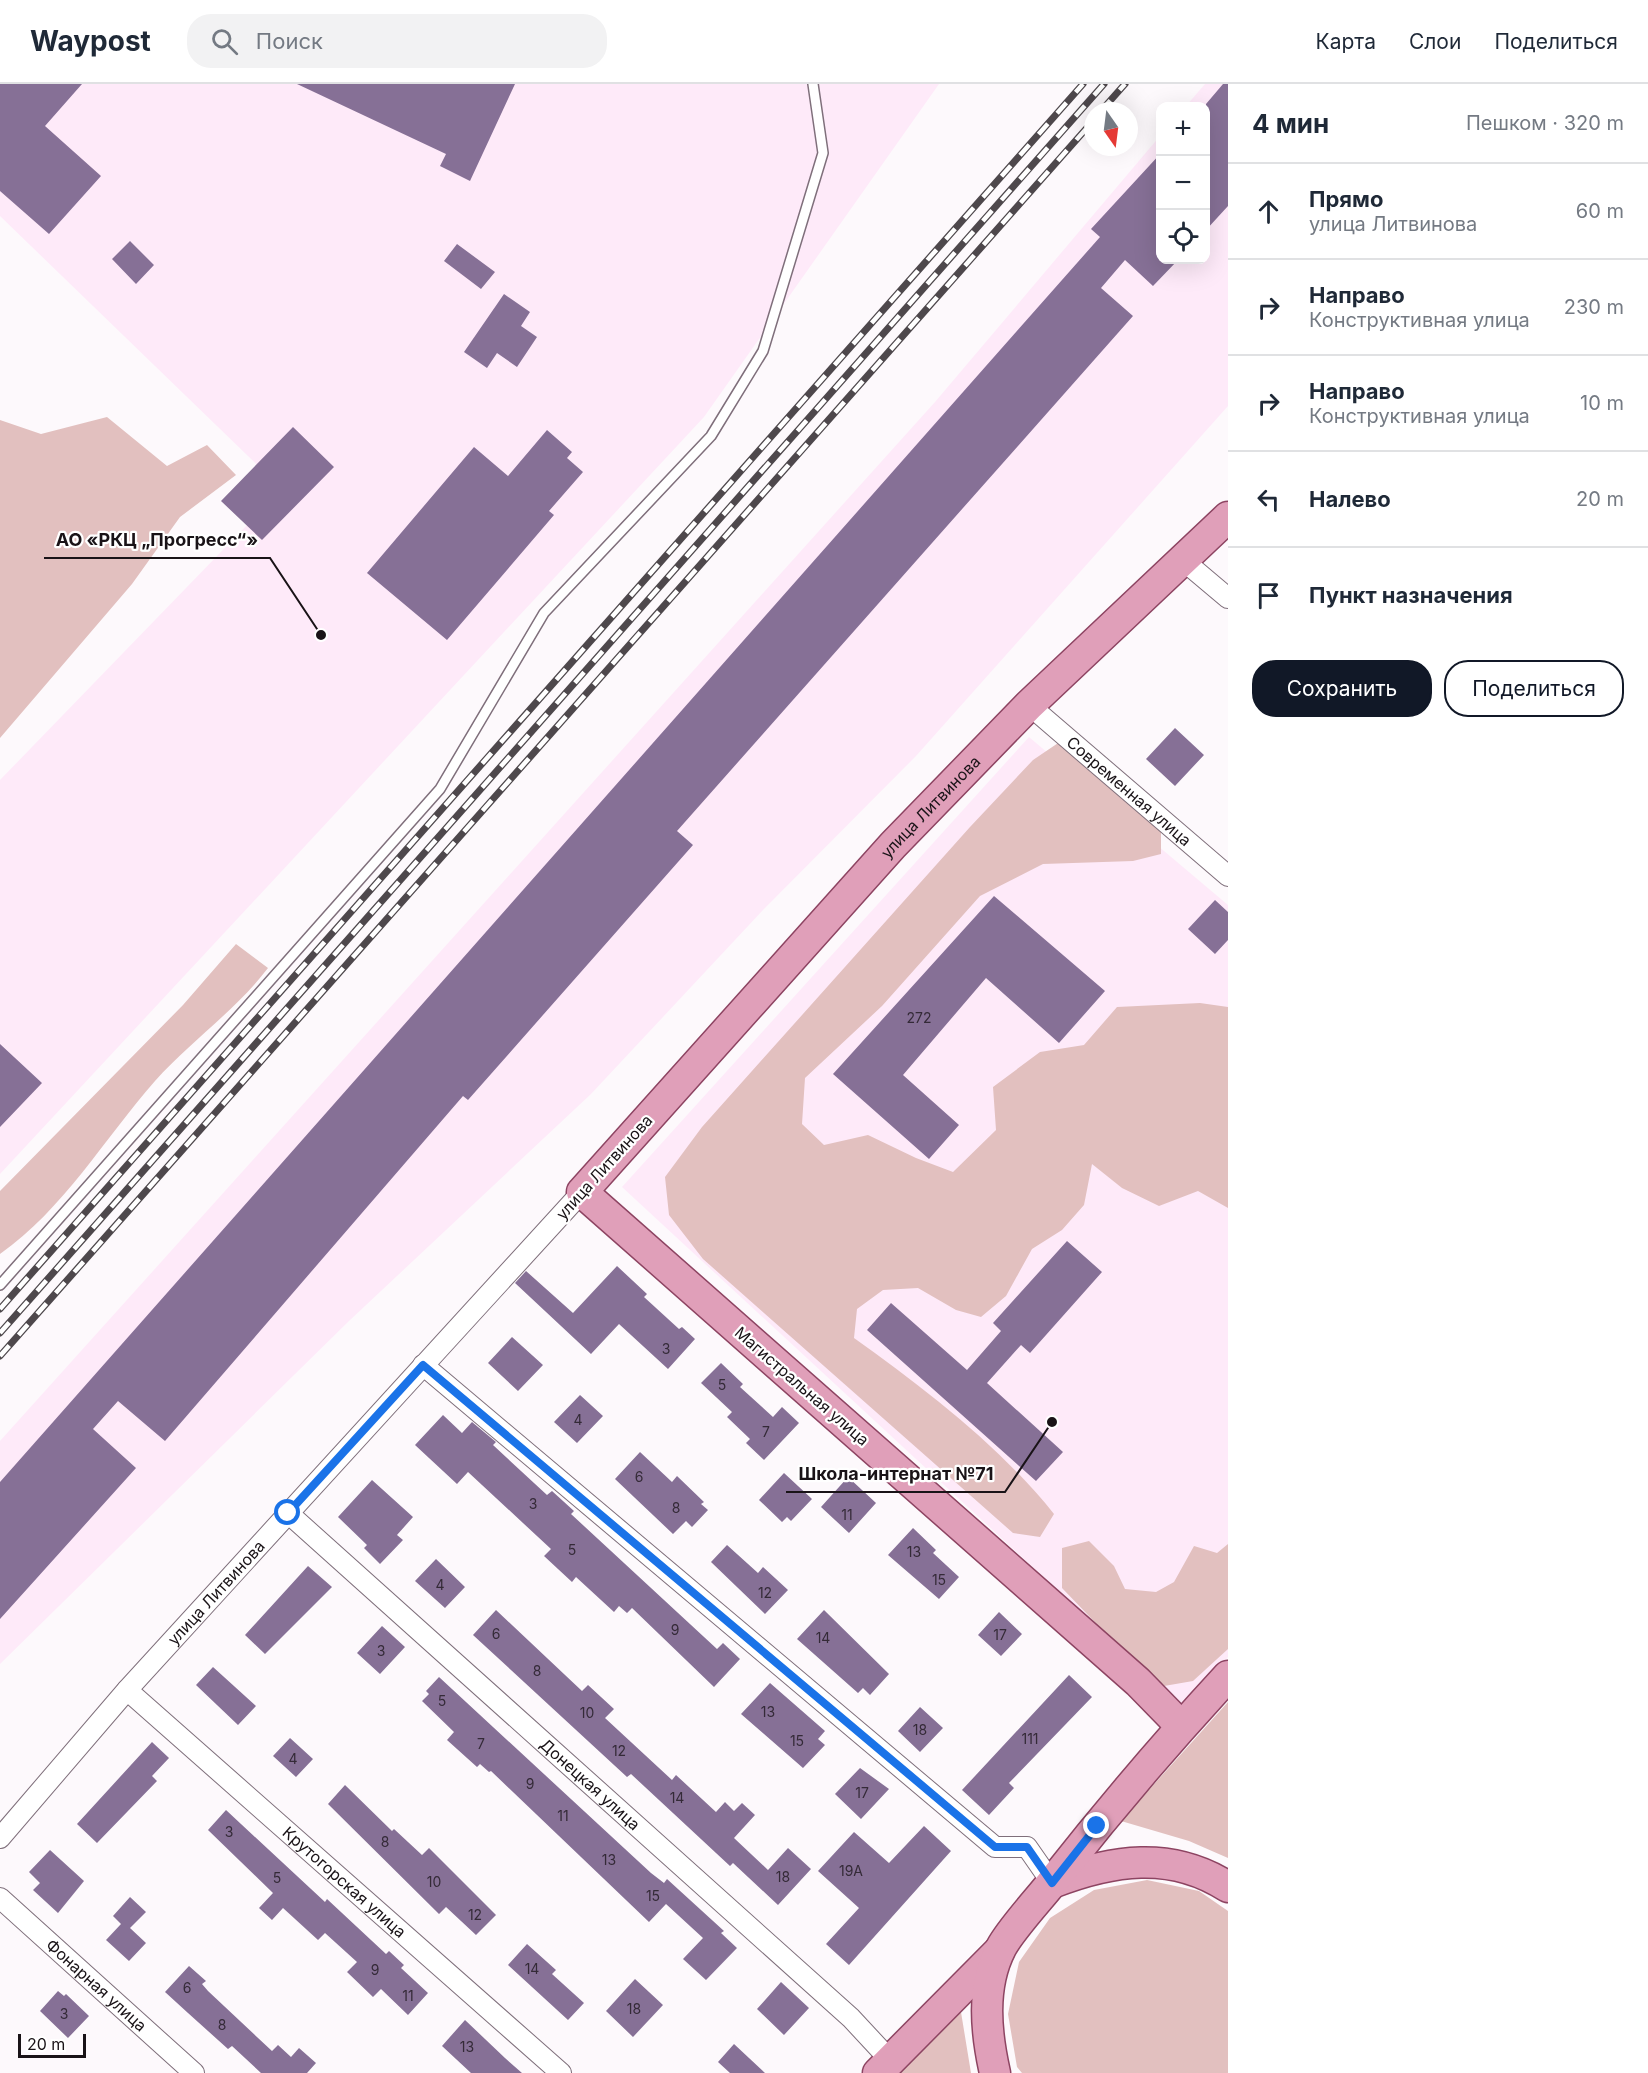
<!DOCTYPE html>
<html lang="ru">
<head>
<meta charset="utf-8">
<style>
	body { margin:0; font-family:Inter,sans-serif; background:#f2f2f3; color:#1f2937 }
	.controls { position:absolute; right:18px; top:18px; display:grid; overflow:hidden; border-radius:12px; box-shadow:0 6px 24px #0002 }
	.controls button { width:54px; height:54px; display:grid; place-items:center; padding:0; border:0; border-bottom:2px solid #e0e1e3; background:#fff; color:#1f2937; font:30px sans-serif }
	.compass { position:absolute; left:1084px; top:18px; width:54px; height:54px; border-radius:50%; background:#fff; box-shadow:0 6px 24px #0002; rotate:166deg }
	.scale { position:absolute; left:18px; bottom:15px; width:68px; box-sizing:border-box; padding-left:6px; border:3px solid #191317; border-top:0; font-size:16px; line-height:21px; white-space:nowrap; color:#191317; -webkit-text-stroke:4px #fff; paint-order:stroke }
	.stop { position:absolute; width:18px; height:18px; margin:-14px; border:4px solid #1a73e8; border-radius:50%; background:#fff }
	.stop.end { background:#1a73e8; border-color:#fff; box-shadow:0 2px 6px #0008 }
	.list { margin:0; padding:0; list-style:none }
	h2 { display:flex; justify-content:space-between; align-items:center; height:78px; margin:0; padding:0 24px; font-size:26px }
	h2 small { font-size:20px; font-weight:400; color:#747a83 }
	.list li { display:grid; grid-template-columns:39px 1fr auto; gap:18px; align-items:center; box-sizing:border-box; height:96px; padding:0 24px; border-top:2px solid #e0e1e3 }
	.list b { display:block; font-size:22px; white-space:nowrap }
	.list p { margin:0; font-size:20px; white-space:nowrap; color:#747a83 }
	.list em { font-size:20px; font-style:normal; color:#747a83 }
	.actions { display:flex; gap:12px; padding:18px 24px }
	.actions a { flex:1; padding:14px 0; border:2px solid #111827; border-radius:24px; text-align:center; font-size:21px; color:#111827 }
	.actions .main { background:#111827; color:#fff }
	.icon { flex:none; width:33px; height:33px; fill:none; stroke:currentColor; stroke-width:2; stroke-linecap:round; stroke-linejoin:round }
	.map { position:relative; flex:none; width:1228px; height:1989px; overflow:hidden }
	header { display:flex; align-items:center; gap:36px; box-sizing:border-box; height:84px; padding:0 30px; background:#fff; border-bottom:2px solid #e0e1e3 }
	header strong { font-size:28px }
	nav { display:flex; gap:33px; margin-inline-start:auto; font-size:21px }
	.search { width:420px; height:54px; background:#f2f2f3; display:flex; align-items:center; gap:15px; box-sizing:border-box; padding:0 21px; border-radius:24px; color:#747a83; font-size:22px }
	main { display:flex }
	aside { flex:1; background:#fff }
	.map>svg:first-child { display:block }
	.built { fill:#feeaf9 }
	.green { fill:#e2c0bf }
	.building { fill:#867096 }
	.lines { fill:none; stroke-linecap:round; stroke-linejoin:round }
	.service-casing { stroke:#7f6f7b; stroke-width:12 }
	.minor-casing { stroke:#7f6f7b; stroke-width:22 }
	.primary-casing { stroke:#8d4462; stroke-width:33 }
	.service { stroke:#fff; stroke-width:9 }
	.minor { stroke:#fff; stroke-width:20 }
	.primary { stroke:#e09fb9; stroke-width:30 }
	.rail-casing { stroke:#4e484c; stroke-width:7 }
	.rail { stroke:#fff; stroke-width:4.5; stroke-dasharray:14; stroke-linecap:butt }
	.route { stroke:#1a73e8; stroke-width:8 }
	.labels { text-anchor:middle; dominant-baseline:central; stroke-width:4.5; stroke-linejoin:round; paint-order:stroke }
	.number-label { font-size:14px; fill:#342a37 }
	.street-label { font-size:16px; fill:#191317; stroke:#fff }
	.leader { fill:none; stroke:#191317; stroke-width:2 }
	.callout-dot { fill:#191317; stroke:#fff; stroke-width:2 }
	.callout-label { font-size:18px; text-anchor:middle; font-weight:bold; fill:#191317; stroke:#fff; stroke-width:4.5; stroke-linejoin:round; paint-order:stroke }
</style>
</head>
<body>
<header>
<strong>Waypost</strong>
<div class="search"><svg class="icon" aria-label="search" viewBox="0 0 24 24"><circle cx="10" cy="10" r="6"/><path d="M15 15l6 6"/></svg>Поиск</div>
<nav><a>Карта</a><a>Слои</a><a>Поделиться</a></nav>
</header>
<main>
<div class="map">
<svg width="1228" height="1989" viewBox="0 0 1228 1989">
	<rect width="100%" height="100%" fill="#fdf9fc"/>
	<path class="built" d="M 0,0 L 939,0 L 704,333 L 0,1090 L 0,696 L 282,405 L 0,132 Z
		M 1205,0 L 1228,0 L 1228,322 L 916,672 L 763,826 L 591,1010 L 349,1237 L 0,1580 L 0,1357 L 935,318 L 1160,52 L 1160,176 L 1206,176 L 1206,22 L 1186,22 Z
		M 1029,653 L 1228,821 L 1228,1573 L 1184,1623 L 622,1103 Z"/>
	<path class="green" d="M 107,333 L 167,382 L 207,361 L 236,391 L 180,433 L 132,500 L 0,654 L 0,336 L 41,350 Z
		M 1067,653 L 1161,740 L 1161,770 L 1133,777 L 1043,780 L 980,812 L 882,922 L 805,994 L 802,1040 L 824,1061 L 868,1051 L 916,1074 L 953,1088 L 996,1046 L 993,1003 L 1040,968 L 1084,961 L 1117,923 L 1200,919 L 1228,923 L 1228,1124 L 1198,1107 L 1159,1122 L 1122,1104 L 1092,1080 L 1084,1121 L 1062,1146 L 1032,1165 L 1006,1212 L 981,1233 L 956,1226 L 918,1204 L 883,1206 L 857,1225 L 854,1254 C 925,1305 999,1361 1054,1430 L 1040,1453 L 1013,1449 L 703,1175 L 669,1131 L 665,1093 L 702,1043 L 970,743 L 1033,676 Z
		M 236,860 L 268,884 C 236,926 191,957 155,997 C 104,1055 64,1125 0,1170 L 0,1107 L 183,921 Z
		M 1089,1457 L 1114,1482 L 1125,1505 L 1156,1508 L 1174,1498 L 1194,1462 L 1217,1469 L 1228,1460 L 1228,1565 L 1193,1597 L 1164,1602 L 1114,1558 L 1062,1504 L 1062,1464 Z
		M 1228,1618 L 1228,1774 L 1189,1757 L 1121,1737 Z
		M 1147,1796 L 1199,1807 L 1228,1827 L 1228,1989 L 1022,1989 L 1017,1983 L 1008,1930 L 1019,1878 L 1050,1834 L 1094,1806 Z
		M 960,1922 L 971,1989 L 900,1989 Z"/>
	<path class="building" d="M 0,0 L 82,0 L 45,42 L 101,92 L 49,150 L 0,107 Z
		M 297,0 L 515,0 L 470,97 L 440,82 L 446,70 Z
		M 1223,0 L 1228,0 L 1228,122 L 1206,146 L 1206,20 Z
		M 1161,69 L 1161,176 L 1178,176 L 1153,202 L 1125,176 L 1101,204 L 1133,232 L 677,747 L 693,761 L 468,1016 L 463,1012 L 165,1357 L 118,1317 L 93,1345 L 136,1384 L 0,1535 L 0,1398 L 1100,153 L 1091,145 Z
		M 130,157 L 154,181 L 136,200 L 112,175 Z
		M 457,160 L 495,188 L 481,205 L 444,177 Z
		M 504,210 L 530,228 L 521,242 L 537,253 L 517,283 L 497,269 L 487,284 L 464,268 Z
		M 293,343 L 334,383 L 262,456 L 221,417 Z
		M 547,346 L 572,368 L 567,374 L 583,388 L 549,427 L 554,431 L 447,556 L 367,489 L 474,363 L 508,392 Z
		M 1175,644 L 1204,671 L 1175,702 L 1146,675 Z
		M 994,812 L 1105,907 L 1059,959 L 986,894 L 903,991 L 959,1041 L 929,1075 L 833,990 Z
		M 1215,816 L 1228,828 L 1228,856 L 1215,870 L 1188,845 Z
		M 0,960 L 42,999 L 0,1043 Z
		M 1067,1157 L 1102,1188 L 1030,1269 L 1021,1261 L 987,1299 L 1063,1368 L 1036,1397 L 867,1246 L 891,1219 L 967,1286 L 1001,1247 L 993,1239 Z
		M 617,1182 L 647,1210 L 644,1213 L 679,1245 L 682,1243 L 695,1255 L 668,1285 L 619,1240 L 591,1270 L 515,1199 L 526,1187 L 573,1229 Z
		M 512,1253 L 543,1281 L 518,1307 L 488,1279 Z
		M 721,1279 L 743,1300 L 740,1303 L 773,1333 L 782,1323 L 799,1339 L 764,1376 L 746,1359 L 750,1355 L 727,1333 L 732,1328 L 701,1299 Z
		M 580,1311 L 603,1332 L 577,1359 L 554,1338 Z
		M 443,1331 L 462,1349 L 472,1338 L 496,1358 L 493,1361 L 547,1411 L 552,1407 L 574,1427 L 571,1430 L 717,1565 L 723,1559 L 740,1575 L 714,1603 L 632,1524 L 627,1529 L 619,1522 L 614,1528 L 576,1493 L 572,1498 L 544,1472 L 551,1465 L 468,1388 L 457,1400 L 415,1361 Z
		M 640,1368 L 672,1398 L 677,1392 L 704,1418 L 701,1420 L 708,1426 L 692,1443 L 686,1437 L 673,1450 L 615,1395 Z
		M 784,1389 L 812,1415 L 791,1437 L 787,1433 L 782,1438 L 759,1416 Z
		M 848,1393 L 876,1419 L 849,1449 L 821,1423 Z
		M 372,1396 L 413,1433 L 397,1451 L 403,1456 L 380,1480 L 364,1464 L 367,1461 L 338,1433 Z
		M 913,1444 L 936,1466 L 933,1469 L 959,1493 L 939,1515 L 888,1471 Z
		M 727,1461 L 758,1489 L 763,1483 L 788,1506 L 765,1530 L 711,1478 Z
		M 436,1475 L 465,1503 L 445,1524 L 415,1497 Z
		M 308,1482 L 332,1503 L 265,1570 L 245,1551 Z
		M 496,1526 L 582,1607 L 588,1601 L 614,1625 L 605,1634 L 672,1696 L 676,1691 L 716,1728 L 725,1718 L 734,1727 L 742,1719 L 755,1731 L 734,1754 L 768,1786 L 788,1764 L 811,1785 L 778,1821 L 733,1779 L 730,1782 L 631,1690 L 627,1693 L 473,1551 Z
		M 824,1526 L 889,1590 L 870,1611 L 863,1604 L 858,1609 L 797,1555 Z
		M 999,1528 L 1022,1550 L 1001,1572 L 978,1551 Z
		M 382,1542 L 405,1563 L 380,1590 L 357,1569 Z
		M 213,1583 L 256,1622 L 238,1641 L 196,1601 Z
		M 1069,1591 L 1092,1613 L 1009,1699 L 1014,1704 L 989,1731 L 962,1706 Z
		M 439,1593 L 651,1789 L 664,1799 L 667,1795 L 724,1847 L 721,1849 L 737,1864 L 706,1896 L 683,1875 L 703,1854 L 666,1820 L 649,1838 L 491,1687 L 489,1688 L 480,1680 L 477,1683 L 447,1656 L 454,1648 L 422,1617 L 429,1610 L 426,1607 Z
		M 770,1599 L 825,1647 L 818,1655 L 825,1661 L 803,1684 L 741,1630 Z
		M 920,1623 L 943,1644 L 920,1668 L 898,1647 Z
		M 290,1654 L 313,1675 L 296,1693 L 273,1672 Z
		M 152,1658 L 169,1674 L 152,1692 L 157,1697 L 97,1759 L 77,1740 Z
		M 860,1684 L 889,1705 L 861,1735 L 835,1710 Z
		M 345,1701 L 392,1747 L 394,1745 L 422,1771 L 429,1764 L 496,1831 L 476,1851 L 446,1823 L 439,1830 L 328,1720 Z
		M 226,1726 L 325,1818 L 327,1815 L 386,1870 L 389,1867 L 404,1881 L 401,1884 L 428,1909 L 408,1931 L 381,1905 L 373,1913 L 347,1888 L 357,1878 L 325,1849 L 318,1856 L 283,1824 L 272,1836 L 259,1824 L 273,1809 L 208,1746 Z
		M 924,1742 L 951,1767 L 849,1881 L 826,1860 L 859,1824 L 818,1787 L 854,1748 L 889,1779 Z
		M 50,1766 L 84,1797 L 58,1829 L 33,1806 L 40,1799 L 29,1788 Z
		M 130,1813 L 146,1828 L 130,1844 L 146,1859 L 129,1877 L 106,1856 L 121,1840 L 113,1832 Z
		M 527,1860 L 556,1886 L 552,1890 L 584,1919 L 568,1936 L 508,1881 Z
		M 189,1882 L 206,1897 L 202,1900 L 208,1907 L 272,1967 L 278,1961 L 291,1973 L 299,1964 L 316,1979 L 307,1989 L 261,1989 L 232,1962 L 228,1965 L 188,1929 L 165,1908 Z
		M 635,1895 L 663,1921 L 633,1953 L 606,1927 Z
		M 781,1898 L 809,1924 L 784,1951 L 757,1925 Z
		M 58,1907 L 64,1912 L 66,1910 L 89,1932 L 68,1954 L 40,1927 Z
		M 465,1936 L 505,1974 L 522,1989 L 471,1989 L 442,1962 Z
		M 734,1960 L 765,1989 L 730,1989 L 718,1978 Z"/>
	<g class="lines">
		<g class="service-casing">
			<path id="service" d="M 0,1201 L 440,705 L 544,529 L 711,352 L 763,267 L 823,69 L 813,0"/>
		</g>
		<g class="minor-casing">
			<g id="minor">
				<path d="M 1184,477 L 1228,514"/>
				<path id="s1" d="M 1029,621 L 1228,792"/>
				<path d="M 423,1281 L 995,1763 L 1027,1763 L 1052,1799"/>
				<path id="s2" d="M 288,1429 L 851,1934 L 890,1976"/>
				<path id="s3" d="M 127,1606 L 561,1989"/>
				<path id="s4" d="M 0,1754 L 127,1606 L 582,1108"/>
				<path id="s5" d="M 0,1814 L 194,1989"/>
			</g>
		</g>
		<g class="primary-casing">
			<g id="primary">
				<path id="s6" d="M 1181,1642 L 1138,1598 L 582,1108 L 893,761 L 1029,621 L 1228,433"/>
				<path d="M 1052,1799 C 1111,1776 1171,1766 1228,1803"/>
				<path d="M 878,1989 L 999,1867"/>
				<path d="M 995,1989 C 986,1949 981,1903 1001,1864 C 1010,1846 1040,1814 1054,1796 C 1109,1726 1167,1658 1228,1592"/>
			</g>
		</g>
		<use href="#service" class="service"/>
		<use href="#minor" class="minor"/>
		<use href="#primary" class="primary"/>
		<g class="rail-casing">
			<path id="rail" d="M 1101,27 L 1125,0
				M 0,1225 L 1083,0
				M 0,1249 L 1104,0
				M 0,1272 L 1093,37"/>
		</g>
		<use href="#rail" class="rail"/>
	</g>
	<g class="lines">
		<path class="route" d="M 288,1429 L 423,1281 L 995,1763 L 1027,1763 L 1052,1799 L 1097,1742"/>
	</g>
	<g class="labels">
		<g class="number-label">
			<text x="919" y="933">272</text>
			<text x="666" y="1264">3</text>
			<text x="722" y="1300">5</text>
			<text x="578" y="1335">4</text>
			<text x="766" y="1347">7</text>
			<text x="639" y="1392">6</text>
			<text x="533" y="1419">3</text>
			<text x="676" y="1423">8</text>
			<text x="847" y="1430">11</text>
			<text x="572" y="1465">5</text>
			<text x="914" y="1467">13</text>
			<text x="939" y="1495">15</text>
			<text x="440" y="1500">4</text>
			<text x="765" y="1508">12</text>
			<text x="675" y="1545">9</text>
			<text x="496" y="1549">6</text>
			<text x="1000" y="1550">17</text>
			<text x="823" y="1553">14</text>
			<text x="381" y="1566">3</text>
			<text x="537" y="1586">8</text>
			<text x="442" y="1616">5</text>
			<text x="768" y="1627">13</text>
			<text x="587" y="1628">10</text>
			<text x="920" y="1645">18</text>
			<text x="1030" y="1654">111</text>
			<text x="797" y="1656">15</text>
			<text x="481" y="1659">7</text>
			<text x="619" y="1666">12</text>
			<text x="293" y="1674">4</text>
			<text x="530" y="1699">9</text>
			<text x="862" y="1708">17</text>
			<text x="677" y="1713">14</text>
			<text x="563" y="1731">11</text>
			<text x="229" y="1747">3</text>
			<text x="385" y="1757">8</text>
			<text x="609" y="1775">13</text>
			<text x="851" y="1786">19А</text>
			<text x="783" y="1792">18</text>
			<text x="277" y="1793">5</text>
			<text x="434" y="1797">10</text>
			<text x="653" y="1811">15</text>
			<text x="475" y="1830">12</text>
			<text x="532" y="1884">14</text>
			<text x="375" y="1885">9</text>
			<text x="187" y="1903">6</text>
			<text x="408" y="1911">11</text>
			<text x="634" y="1924">18</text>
			<text x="64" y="1929">3</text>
			<text x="222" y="1940">8</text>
			<text x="467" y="1962">13</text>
		</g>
		<g class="street-label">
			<text stroke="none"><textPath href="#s1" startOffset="132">Современная улица</textPath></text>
			<text stroke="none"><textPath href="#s6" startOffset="1322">улица Литвинова</textPath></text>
			<text transform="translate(604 1083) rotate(-48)">улица Литвинова</text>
			<text transform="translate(802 1302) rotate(41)">Магистральная улица</text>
			<text stroke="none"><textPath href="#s4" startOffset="327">улица Литвинова</textPath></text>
			<text stroke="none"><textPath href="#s2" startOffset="406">Донецкая улица</textPath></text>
			<text stroke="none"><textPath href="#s3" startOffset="290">Крутогорская улица</textPath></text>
			<text stroke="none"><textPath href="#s5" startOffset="130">Фонарная улица</textPath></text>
		</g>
	</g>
	<path class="leader" d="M321 551L270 474H44M1052 1338L1005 1408H786"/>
	<g class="callout-dot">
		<circle cx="321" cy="551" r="6"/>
		<circle cx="1052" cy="1338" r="6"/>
	</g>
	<g class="callout-label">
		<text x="157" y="462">АО «РКЦ „Прогресс“»</text>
		<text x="896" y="1396">Школа-интернат №71</text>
	</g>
</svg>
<div class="controls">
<button>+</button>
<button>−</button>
<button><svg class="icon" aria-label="locate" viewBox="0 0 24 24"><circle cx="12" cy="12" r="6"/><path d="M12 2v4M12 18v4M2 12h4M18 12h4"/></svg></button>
</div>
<svg class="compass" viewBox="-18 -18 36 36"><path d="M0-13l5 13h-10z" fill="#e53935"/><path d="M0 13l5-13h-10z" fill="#747a83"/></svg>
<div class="scale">20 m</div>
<div class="stop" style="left:288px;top:1429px"></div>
<div class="stop end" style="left:1097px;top:1742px"></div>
</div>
<aside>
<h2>4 мин<small>Пешком · 320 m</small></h2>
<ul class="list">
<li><svg class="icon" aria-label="ahead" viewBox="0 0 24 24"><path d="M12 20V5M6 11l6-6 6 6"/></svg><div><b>Прямо</b><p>улица Литвинова</p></div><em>60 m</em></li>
<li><svg class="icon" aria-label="right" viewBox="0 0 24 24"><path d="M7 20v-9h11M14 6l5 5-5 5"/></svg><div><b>Направо</b><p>Конструктивная улица</p></div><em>230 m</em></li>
<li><svg class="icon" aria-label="right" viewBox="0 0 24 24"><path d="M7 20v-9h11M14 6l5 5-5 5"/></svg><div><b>Направо</b><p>Конструктивная улица</p></div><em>10 m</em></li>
<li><svg class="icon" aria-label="left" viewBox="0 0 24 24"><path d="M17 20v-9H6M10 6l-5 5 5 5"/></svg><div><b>Налево</b></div><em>20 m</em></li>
<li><svg class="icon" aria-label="arrive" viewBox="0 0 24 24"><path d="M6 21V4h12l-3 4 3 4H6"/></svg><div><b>Пункт назначения</b></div></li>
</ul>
<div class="actions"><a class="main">Сохранить</a><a>Поделиться</a></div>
</aside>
</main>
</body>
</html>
